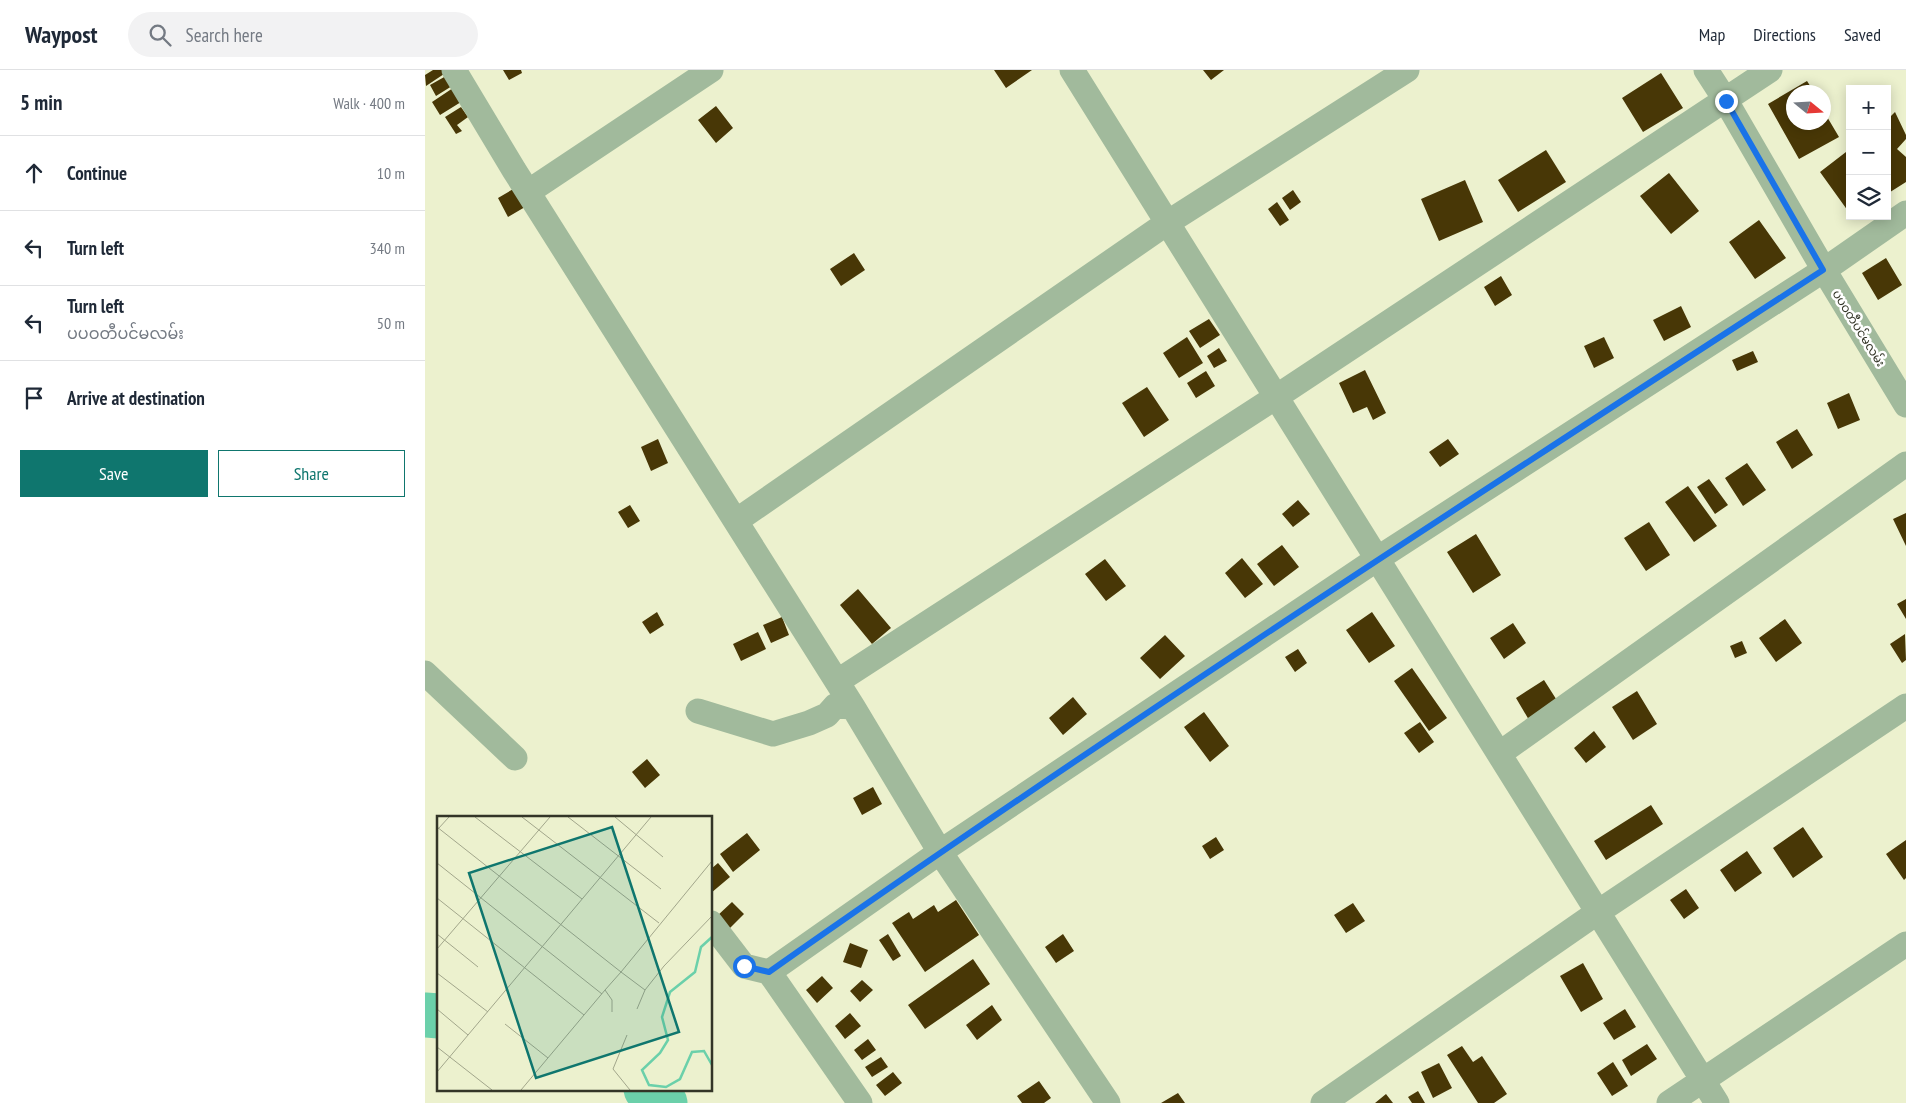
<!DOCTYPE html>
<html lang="en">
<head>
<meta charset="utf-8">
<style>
	body { margin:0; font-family:"PT Sans Narrow","Noto Sans Myanmar",sans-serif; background:#f2f2f3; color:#1f2937 }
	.controls { position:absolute; right:15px; top:15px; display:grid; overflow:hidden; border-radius:0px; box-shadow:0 2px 12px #0003 }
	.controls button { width:45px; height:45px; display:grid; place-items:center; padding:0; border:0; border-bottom:1px solid #e0e1e3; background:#fff; color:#1f2937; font:25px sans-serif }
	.compass { position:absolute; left:1361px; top:15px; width:45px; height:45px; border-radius:50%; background:#fff; box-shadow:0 2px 12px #0003; rotate:108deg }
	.stop { position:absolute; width:15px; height:15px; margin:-11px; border:4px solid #1a73e8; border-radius:50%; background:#fff }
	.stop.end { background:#1a73e8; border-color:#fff; box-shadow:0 1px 5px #0008 }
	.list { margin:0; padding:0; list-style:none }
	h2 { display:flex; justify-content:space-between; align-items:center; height:65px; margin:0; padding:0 20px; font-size:21px }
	h2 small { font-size:16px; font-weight:400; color:#747a83 }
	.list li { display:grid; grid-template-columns:32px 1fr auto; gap:15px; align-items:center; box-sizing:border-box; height:75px; padding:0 20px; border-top:1px solid #e0e1e3 }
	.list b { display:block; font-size:19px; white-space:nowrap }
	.list p { margin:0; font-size:16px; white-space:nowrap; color:#747a83 }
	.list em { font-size:16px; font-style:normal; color:#747a83 }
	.actions { display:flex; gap:10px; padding:15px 20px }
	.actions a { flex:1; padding:11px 0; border:1px solid #0f766e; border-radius:0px; text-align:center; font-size:18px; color:#0f766e }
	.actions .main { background:#0f766e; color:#fff }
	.icon { flex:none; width:28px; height:28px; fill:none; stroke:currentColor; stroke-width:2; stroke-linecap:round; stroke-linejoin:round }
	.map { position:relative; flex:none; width:1481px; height:1033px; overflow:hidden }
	header { display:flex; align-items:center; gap:30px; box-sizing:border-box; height:70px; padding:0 25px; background:#fff; border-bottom:1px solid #e0e1e3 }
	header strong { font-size:24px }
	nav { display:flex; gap:28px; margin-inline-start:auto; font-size:18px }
	.search { width:350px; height:45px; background:#f2f2f3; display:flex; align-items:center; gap:12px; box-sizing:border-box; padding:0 18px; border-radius:28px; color:#747a83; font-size:19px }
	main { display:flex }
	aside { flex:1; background:#fff }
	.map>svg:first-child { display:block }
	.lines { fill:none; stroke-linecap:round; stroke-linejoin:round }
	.river { stroke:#6bd0aa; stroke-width:45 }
	.building { fill:#483706 }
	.minor { stroke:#a1ba9c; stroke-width:25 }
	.route { stroke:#1a73e8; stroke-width:6 }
	.labels { text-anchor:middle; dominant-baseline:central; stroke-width:5; stroke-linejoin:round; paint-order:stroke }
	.street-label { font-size:12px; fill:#333527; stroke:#fff }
	.inset-river { fill:none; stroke:#6bd0aa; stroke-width:2.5 }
	.inset-road { fill:none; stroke:#a2a68b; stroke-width:1 }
	.view { fill:#0f766e; fill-opacity:0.15; stroke:#0f766e; stroke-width:2.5 }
	.inset-edge { fill:none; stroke:#333527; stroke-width:2.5 }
</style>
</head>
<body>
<header>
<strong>Waypost</strong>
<div class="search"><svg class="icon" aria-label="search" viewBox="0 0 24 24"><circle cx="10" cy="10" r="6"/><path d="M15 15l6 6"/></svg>Search here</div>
<nav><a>Map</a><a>Directions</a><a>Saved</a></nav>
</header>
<main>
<aside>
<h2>5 min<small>Walk · 400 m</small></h2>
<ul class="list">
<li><svg class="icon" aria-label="ahead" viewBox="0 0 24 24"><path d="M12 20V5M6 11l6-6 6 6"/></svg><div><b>Continue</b></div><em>10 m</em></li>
<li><svg class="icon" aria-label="left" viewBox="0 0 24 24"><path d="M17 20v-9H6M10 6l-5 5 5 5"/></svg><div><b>Turn left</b></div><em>340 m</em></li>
<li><svg class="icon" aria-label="left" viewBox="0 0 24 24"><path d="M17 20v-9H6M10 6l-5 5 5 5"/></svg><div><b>Turn left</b><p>ပပဝတီပင်မလမ်း</p></div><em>50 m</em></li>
<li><svg class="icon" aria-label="arrive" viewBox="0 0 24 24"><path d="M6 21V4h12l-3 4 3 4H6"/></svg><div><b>Arrive at destination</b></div></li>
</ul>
<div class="actions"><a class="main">Save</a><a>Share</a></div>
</aside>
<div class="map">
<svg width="1481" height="1033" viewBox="0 0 1481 1033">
	<rect width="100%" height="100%" fill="#ecf1ce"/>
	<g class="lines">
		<path class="river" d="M 0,945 L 14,946
			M 221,1019 L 240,1033"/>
	</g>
	<path class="building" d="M 8,0 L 17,0 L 19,4 L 1,16 L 0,5 Z
		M 78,0 L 96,0 L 97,3 L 84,10 Z
		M 569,0 L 607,0 L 581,18 Z
		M 778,0 L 799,0 L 786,10 Z
		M 1236,3 L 1258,38 L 1218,62 L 1197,28 Z
		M 21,6 L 27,16 L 11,26 L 5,15 Z
		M 1382,11 L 1389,22 L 1368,22 L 1368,52 L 1398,52 L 1398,40 L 1414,67 L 1374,89 L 1343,34 Z
		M 28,18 L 36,32 L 15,45 L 7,32 Z
		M 291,36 L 308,58 L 291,73 L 273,50 Z
		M 36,37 L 43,47 L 32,55 L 37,61 L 31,64 L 20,47 Z
		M 1470,42 L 1481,65 L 1481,69 L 1472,79 L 1481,87 L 1481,112 L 1462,124 L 1462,50 Z
		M 1121,80 L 1141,112 L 1093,142 L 1073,110 Z
		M 1421,82 L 1425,87 L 1425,140 L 1423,141 L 1395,102 Z
		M 1244,103 L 1274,141 L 1246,164 L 1215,126 Z
		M 1040,110 L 1058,152 L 1014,171 L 996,129 Z
		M 90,118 L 100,137 L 83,147 L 73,128 Z
		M 868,120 L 876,132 L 865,140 L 857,128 Z
		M 852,132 L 864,150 L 855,156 L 843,139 Z
		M 1334,150 L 1361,188 L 1330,209 L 1304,172 Z
		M 429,183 L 440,200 L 416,216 L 405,199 Z
		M 1461,188 L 1477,215 L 1453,230 L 1437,203 Z
		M 1076,206 L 1087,225 L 1070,236 L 1059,217 Z
		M 1256,236 L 1266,257 L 1239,271 L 1228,250 Z
		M 784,249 L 795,265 L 775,278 L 764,261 Z
		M 762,267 L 778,293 L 754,308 L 738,283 Z
		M 1179,267 L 1189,288 L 1169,298 L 1159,276 Z
		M 794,278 L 802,291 L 789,298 L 782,286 Z
		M 1328,281 L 1333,292 L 1312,301 L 1307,290 Z
		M 940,300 L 961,343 L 948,350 L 942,337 L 928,343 L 914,313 Z
		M 781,301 L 790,316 L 771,328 L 762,313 Z
		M 722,317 L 744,350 L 719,367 L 697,333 Z
		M 1424,323 L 1435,350 L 1413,359 L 1402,333 Z
		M 1372,359 L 1388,385 L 1367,399 L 1351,372 Z
		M 233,369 L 243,393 L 226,401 L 216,377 Z
		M 1023,369 L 1034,384 L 1015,397 L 1004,382 Z
		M 1322,393 L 1341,420 L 1318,436 L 1300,408 Z
		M 1284,409 L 1303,435 L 1290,444 L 1272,417 Z
		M 1263,416 L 1292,456 L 1269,472 L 1240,432 Z
		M 873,430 L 885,444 L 868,457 L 857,444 Z
		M 205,435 L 215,451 L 203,458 L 193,442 Z
		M 1481,443 L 1481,476 L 1468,449 Z
		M 1224,452 L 1245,485 L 1221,501 L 1199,468 Z
		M 1051,464 L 1076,505 L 1048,523 L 1022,482 Z
		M 857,475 L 874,497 L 849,516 L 832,494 Z
		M 817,488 L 838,514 L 820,528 L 800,503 Z
		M 680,489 L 701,516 L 681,531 L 660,504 Z
		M 433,519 L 466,558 L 447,574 L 415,535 Z
		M 1481,529 L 1481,549 L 1472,534 Z
		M 232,542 L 239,555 L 225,564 L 217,552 Z
		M 947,542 L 970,576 L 944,593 L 921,560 Z
		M 357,547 L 364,565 L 346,573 L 338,555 Z
		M 1360,549 L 1377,573 L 1351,592 L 1334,568 Z
		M 1088,553 L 1101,573 L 1079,589 L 1065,568 Z
		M 333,562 L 341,579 L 316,591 L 308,574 Z
		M 1480,564 L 1481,590 L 1477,593 L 1465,574 Z
		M 740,565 L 760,586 L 735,609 L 715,588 Z
		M 1317,571 L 1322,583 L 1310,588 L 1305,576 Z
		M 873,579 L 882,593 L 870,602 L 860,587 Z
		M 987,598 L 1022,648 L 1004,661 L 969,611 Z
		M 1119,610 L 1133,632 L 1104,650 L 1091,628 Z
		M 1212,621 L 1232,654 L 1208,670 L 1187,637 Z
		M 648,627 L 662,644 L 638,665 L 624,648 Z
		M 779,642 L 804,676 L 785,692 L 759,657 Z
		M 995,652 L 1009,672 L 994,683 L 979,663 Z
		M 1169,661 L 1181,677 L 1161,693 L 1149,678 Z
		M 222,689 L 235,705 L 220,718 L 207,702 Z
		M 448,717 L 457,734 L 437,745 L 428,728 Z
		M 1226,735 L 1238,754 L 1181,790 L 1169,771 Z
		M 1378,757 L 1398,787 L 1368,808 L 1348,778 Z
		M 322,763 L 335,780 L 308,802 L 295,784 Z
		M 791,767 L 799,780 L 785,789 L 777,776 Z
		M 1481,770 L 1481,808 L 1479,810 L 1461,784 Z
		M 1322,781 L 1337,803 L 1310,822 L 1295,800 Z
		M 293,793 L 305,807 L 286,823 L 286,799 Z
		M 1261,819 L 1274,838 L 1259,849 L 1245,830 Z
		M 531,830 L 554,865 L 500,902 L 467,853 L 484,842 L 488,849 L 509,835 L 513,842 Z
		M 307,832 L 319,844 L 303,860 L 291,847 Z
		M 928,833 L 940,851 L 921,863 L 909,845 Z
		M 463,864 L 476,886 L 468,891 L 454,870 Z
		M 638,864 L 649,881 L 631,893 L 620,877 Z
		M 425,873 L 443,880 L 436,898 L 418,892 Z
		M 548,889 L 565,914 L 500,959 L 483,935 Z
		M 1158,893 L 1178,929 L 1156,942 L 1135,906 Z
		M 397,906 L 408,918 L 392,933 L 381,920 Z
		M 437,910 L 448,920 L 435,932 L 425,921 Z
		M 567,935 L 577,950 L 552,970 L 541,955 Z
		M 1200,939 L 1211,957 L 1189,970 L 1178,953 Z
		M 425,943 L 436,956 L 420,969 L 410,956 Z
		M 443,969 L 451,980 L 437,990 L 429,980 Z
		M 1222,974 L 1232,989 L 1206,1006 L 1197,990 Z
		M 1037,976 L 1048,992 L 1057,986 L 1082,1024 L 1069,1033 L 1053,1033 L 1022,985 Z
		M 456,987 L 463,997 L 447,1007 L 440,997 Z
		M 1188,992 L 1203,1016 L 1187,1026 L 1172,1003 Z
		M 1014,993 L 1027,1018 L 1008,1028 L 996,1002 Z
		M 468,1002 L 477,1013 L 460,1026 L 451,1015 Z
		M 614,1011 L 626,1028 L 619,1033 L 597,1033 L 592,1026 Z
		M 993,1021 L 1000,1033 L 987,1033 L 983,1027 Z
		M 753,1023 L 760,1033 L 736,1033 Z
		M 961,1024 L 968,1033 L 950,1033 Z"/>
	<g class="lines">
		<path class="minor" d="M 29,0 L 89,100 L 428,637
			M 647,0 L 1292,1033
			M 1281,0 L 1301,31 L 1399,200 L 1481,335
			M 103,122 L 286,0
			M 311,451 L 742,153 L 982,0
			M 0,603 L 90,688
			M 413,611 L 851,327 L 1345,0
			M 273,641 L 348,664 L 384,653 L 402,645 L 410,636 L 428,637 L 515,782 L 344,902
			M 1074,684 L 1481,394
			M 286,853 L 319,896 L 344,902 L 435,1033
			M 683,1033 L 515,782 L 952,489 L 1399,200 L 1481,143
			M 898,1033 L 1173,842 L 1481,636
			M 1244,1033 L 1481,874"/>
	</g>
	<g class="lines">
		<path class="route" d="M 319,896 L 344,902 C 689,659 1044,430 1398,200 L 1301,31"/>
	</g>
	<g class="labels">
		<g class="street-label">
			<text transform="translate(1434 258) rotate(58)">ပပဝတီပင်မလမ်း</text>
		</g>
	</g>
	<g transform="translate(12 746)">
		<rect width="275" height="275" fill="#ecf1ce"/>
		<path class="inset-river" d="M 275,121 L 264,131 L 258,156 L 233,176 L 225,201 L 231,224 L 223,237 L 205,254 L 212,269 L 229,271 L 243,263 L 255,236 L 267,235 L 275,249"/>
		<path class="inset-road" d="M 38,1 L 145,83M 85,1 L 222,107M 131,1 L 224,73M 178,1 L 226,41M 0,11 L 184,156 L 275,45M 1,13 L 12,1M 0,47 L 165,178M 0,82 L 147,199M 0,118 L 41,151M 0,133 L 113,1M 0,157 L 51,196M 0,193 L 31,219M 200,193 L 208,174 L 227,150 L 275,100M 175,196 L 175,184 L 168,174 L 184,156 L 208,174M 68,208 L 111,242M 190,219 L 176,253 L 193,274M 0,231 L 55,274M 0,256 L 214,1M 84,274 L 168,174"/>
		<path class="view" d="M 175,11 L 242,216 L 99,262 L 32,57 Z"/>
		<rect width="275" height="275" class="inset-edge"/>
	</g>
</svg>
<div class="controls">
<button>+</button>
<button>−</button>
<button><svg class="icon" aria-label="layers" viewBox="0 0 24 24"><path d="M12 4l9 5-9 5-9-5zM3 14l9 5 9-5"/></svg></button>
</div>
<svg class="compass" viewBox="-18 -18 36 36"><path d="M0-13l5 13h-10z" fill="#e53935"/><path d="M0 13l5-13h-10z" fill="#747a83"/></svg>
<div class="stop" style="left:319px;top:896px"></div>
<div class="stop end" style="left:1301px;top:31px"></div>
</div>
</main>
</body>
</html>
